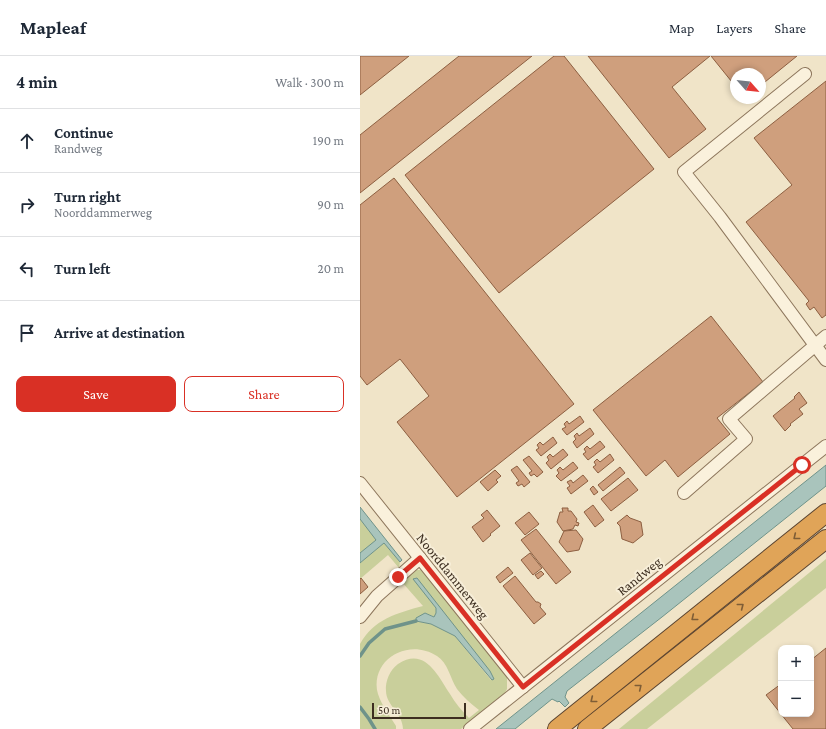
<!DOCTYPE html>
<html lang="en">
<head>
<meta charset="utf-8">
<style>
  body { margin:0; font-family:"Crimson Pro",serif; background:#f2f2f3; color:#1f2937 }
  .controls { position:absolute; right:12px; bottom:12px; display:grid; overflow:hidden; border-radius:8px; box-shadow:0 2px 6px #0003 }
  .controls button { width:36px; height:36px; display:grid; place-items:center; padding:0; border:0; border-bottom:1px solid #e0e1e3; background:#fff; color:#1f2937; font:20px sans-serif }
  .compass { position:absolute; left:370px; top:12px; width:36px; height:36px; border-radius:50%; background:#fff; box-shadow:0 2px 6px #0003; rotate:117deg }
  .scale { position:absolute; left:12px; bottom:10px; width:94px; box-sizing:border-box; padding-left:4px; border:2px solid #3d2e20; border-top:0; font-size:11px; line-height:14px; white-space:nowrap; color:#3d2e20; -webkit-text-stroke:3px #f7eed8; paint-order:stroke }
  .stop { position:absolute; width:12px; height:12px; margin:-9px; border:3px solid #d93025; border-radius:50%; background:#fff }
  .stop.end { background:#d93025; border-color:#fff; box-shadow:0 1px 4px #0008 }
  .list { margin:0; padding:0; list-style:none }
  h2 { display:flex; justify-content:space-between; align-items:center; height:52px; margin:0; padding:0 16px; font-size:17px }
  h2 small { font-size:13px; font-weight:400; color:#747a83 }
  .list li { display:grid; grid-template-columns:26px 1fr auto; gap:12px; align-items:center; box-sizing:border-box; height:64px; padding:0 16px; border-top:1px solid #e0e1e3 }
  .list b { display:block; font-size:15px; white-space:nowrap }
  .list p { margin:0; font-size:13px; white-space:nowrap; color:#747a83 }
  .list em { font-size:13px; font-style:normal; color:#747a83 }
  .actions { display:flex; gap:8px; padding:12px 16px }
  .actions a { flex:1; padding:9px 0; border:1px solid #d93025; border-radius:8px; text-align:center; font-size:14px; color:#d93025 }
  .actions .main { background:#d93025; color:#fff }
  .icon { flex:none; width:22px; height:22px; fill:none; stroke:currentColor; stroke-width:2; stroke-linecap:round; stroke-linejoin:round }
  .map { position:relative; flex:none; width:466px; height:673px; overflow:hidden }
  header { display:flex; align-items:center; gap:24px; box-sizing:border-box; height:56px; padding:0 20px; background:#fff; border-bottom:1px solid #e0e1e3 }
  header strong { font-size:19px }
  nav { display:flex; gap:22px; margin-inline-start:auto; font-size:14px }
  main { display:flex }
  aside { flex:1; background:#fff }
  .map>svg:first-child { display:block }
  .green { fill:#c9cf9b; fill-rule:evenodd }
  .water { fill:#a9c4bc; stroke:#6f938a }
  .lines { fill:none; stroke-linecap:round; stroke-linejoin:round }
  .stream { stroke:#6f938a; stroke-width:3.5 }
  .building { fill:#cf9f7d; stroke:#8d5f41 }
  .minor-casing { stroke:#8d765c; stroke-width:14 }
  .highway-casing { stroke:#5b4430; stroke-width:20 }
  .minor { stroke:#faf1dc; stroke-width:12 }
  .highway { stroke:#e0a458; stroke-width:18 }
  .oneway { stroke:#7e5d36 }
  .route { stroke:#d93025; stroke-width:5 }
  .labels { text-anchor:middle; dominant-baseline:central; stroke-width:4; stroke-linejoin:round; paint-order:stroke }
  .street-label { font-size:14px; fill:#3d2e20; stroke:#f7eed8 }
</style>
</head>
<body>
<header>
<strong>Mapleaf</strong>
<nav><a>Map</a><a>Layers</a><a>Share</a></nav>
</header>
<main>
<aside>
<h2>4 min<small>Walk · 300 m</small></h2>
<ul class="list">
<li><svg class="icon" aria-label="ahead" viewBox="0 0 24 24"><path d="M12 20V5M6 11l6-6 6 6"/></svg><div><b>Continue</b><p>Randweg</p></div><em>190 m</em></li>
<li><svg class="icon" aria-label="right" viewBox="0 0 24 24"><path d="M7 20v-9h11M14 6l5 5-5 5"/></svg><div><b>Turn right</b><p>Noorddammerweg</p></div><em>90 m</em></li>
<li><svg class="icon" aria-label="left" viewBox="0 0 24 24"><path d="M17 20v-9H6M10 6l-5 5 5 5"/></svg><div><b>Turn left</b></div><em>20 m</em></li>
<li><svg class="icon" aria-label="arrive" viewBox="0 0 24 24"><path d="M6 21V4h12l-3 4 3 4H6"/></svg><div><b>Arrive at destination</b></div></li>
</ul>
<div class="actions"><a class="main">Save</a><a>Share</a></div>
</aside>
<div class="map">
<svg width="466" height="673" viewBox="0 0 466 673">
  <rect width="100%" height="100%" fill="#f0e4c8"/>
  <!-- green -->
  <g class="green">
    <path d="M 0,463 L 17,484 L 0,497 Z"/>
    <path d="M 24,487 L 40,506 L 39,512 L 28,499 L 0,523 L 0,507 Z"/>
    <path d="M 466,503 L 466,532 L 287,673 L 259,673 Z"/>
    <path d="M 55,514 L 62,514 L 67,517 L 147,619 L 147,633 L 143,640 L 101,673 L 43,673 C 43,658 26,649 26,635 C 25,625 30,614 38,608 C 65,590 78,620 90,638 C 95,647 102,655 109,662 L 119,654 C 111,648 103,641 97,633 C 90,622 88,607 77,600 C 48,581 9,604 18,638 C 22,650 30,660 36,670 L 36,673 L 0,673 L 0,588 C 14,563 37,557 63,550 L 41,525 ZM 54,523 L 133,623 L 131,624 L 95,580 L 71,568 L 56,565 L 65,557 L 75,561 L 76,557 L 76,552 Z"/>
  </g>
  <!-- water -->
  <g class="water">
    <path d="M 466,409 L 466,430 L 302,561 L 207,635 L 205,641 L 209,647 L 205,651 L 199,645 L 198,646 L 192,643 L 155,673 L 136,673 Z"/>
    <path d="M 0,451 L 42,504 L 40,506 L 24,487 L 0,507 L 0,497 L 16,484 L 0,463 Z"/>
    <path d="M 57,522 L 130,615 L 134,623 L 132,624 L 95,580 L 71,568 L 56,565 L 56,562 L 65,557 L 74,561 L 76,557 L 76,552 L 53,523 Z"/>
  </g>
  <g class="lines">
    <!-- stream -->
    <g class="stream">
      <path d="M 0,600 L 9,587 L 25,573 L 56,565"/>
      <path d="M 0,651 L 9,663 L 15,673"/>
    </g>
  </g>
  <!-- building -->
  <g class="building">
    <path d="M 0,0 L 49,0 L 0,39 Z"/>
    <path d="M 99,0 L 172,0 L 0,137 L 0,79 Z"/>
    <path d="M 194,0 L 204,0 L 294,113 L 139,237 L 45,119 Z"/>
    <path d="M 228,0 L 350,0 L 312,31 L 346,73 L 309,102 Z"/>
    <path d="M 351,0 L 437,0 L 400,30 L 400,18 L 376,18 L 376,31 Z"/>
    <path d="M 466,25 L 466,259 L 462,262 L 454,251 L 450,254 L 446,248 L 449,245 L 386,166 L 432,129 L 394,82 Z"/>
    <path d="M 34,122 L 214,348 L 97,441 L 37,366 L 69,340 L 48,313 L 40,303 L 7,329 L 0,320 L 0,149 Z"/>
    <path d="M 351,260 L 403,326 L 357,362 L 370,378 L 318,421 L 305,404 L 286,420 L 233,354 Z"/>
    <path d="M 439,336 L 447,347 L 439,353 L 443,358 L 430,368 L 431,369 L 425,375 L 413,360 L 435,342 L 434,341 Z"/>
    <path d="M 220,360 L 224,366 L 207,379 L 202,373 L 206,371 L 204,368 L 207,365 L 209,368 Z"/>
    <path d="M 230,372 L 234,378 L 217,392 L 213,386 L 216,383 L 214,380 L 217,377 L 219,380 Z"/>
    <path d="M 193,381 L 197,387 L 181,400 L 176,394 L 179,392 L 177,389 L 180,386 L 183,389 Z"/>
    <path d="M 240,385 L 245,391 L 228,404 L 223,398 L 226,396 L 224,393 L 227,390 L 230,393 Z"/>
    <path d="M 203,393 L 208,399 L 191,413 L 186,407 L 189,404 L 187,401 L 190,398 L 193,401 Z"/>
    <path d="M 250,398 L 254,404 L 238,417 L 233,411 L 236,409 L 234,406 L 237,403 L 240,406 Z"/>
    <path d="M 169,400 L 183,416 L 177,421 L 174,418 L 171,420 L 169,417 L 172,415 L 163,404 Z"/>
    <path d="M 213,406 L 218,412 L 201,425 L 196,420 L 199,417 L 197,414 L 200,411 L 203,414 Z"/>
    <path d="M 157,410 L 170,426 L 164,431 L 162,428 L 158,430 L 156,427 L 159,425 L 151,414 Z"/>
    <path d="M 260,411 L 265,417 L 243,435 L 238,429 Z"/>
    <path d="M 135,414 L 141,420 L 136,424 L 138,426 L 128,435 L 120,426 Z"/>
    <path d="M 223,419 L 228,425 L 211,438 L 207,432 L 210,430 L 207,426 L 211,424 L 213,427 Z"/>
    <path d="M 268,422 L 278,434 L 251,455 L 241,443 Z"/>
    <path d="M 233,430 L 238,436 L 234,439 L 230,433 Z"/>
    <path d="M 233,449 L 244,464 L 235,471 L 224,456 Z"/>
    <path d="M 202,452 L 208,452 L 208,455 L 211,455 L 217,463 L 216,466 L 219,467 L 218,470 L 215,469 L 213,473 L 203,475 L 197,466 L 200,456 L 203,456 Z"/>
    <path d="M 127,454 L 140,470 L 130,478 L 131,479 L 123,486 L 112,471 L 124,462 L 121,459 Z"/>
    <path d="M 169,456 L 179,468 L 165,479 L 155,467 Z"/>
    <path d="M 267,459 L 270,462 L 281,466 L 283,479 L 273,487 L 262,483 L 260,470 L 257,467 Z"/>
    <path d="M 176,473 L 211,516 L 196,528 L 161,484 Z"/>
    <path d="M 216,474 L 223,483 L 219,494 L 207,496 L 199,486 L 204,475 Z"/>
    <path d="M 170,497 L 182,512 L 173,519 L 161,504 Z"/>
    <path d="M 148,511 L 153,517 L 140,527 L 136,521 Z"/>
    <path d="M 181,515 L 184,518 L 178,523 L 175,519 Z"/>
    <path d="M 155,520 L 176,546 L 178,546 L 181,548 L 180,551 L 186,558 L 174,568 L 143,530 Z"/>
    <path d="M 1,522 L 8,531 L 0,538 L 0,523 Z"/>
    <path d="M 466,592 L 466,673 L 433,673 L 421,658 L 451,658 L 451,604 Z"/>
    <path d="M 421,628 L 421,658 L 406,639 Z"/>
  </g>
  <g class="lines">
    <defs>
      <g id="minor">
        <path d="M 445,18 L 324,116 L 360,161 L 466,304"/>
        <path d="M 0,427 L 163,631"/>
        <path d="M 324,437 L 386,383 L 369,363 L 466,280"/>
        <path d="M 0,561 L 17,540 L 60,502"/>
        <path d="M 110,673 L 466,390"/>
      </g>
      <g id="highway">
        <path d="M 197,673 L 466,457"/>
        <path d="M 227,673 L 466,483"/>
      </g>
    </defs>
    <!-- minor casing -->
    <use href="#minor" class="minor-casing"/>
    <!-- highway casing -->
    <use href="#highway" class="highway-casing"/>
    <!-- minor -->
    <use href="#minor" class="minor"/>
    <!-- highway -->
    <use href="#highway" class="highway"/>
  </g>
  <!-- one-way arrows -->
  <defs><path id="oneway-chevron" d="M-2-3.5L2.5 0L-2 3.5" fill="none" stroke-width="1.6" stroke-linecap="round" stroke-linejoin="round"/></defs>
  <g class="oneway">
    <use href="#oneway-chevron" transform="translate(436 481) rotate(141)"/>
    <use href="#oneway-chevron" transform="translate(381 550) rotate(-38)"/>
    <use href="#oneway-chevron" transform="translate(334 562) rotate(141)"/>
    <use href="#oneway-chevron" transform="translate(279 631) rotate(-39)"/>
    <use href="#oneway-chevron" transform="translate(233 644) rotate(141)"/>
  </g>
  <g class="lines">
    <!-- route -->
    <path class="route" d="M 38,521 L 60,502 L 163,631 L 442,409"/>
  </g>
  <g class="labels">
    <!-- street labels -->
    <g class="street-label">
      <text transform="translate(93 520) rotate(51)">Noorddammerweg</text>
      <text transform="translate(279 520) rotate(-39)">Randweg</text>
    </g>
  </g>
</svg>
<div class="controls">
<button>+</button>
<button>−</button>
</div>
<svg class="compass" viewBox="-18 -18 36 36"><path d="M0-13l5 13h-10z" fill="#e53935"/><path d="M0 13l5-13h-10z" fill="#747a83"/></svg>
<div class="scale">50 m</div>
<div class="stop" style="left:442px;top:409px"></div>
<div class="stop end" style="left:38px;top:521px"></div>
</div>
</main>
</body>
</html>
